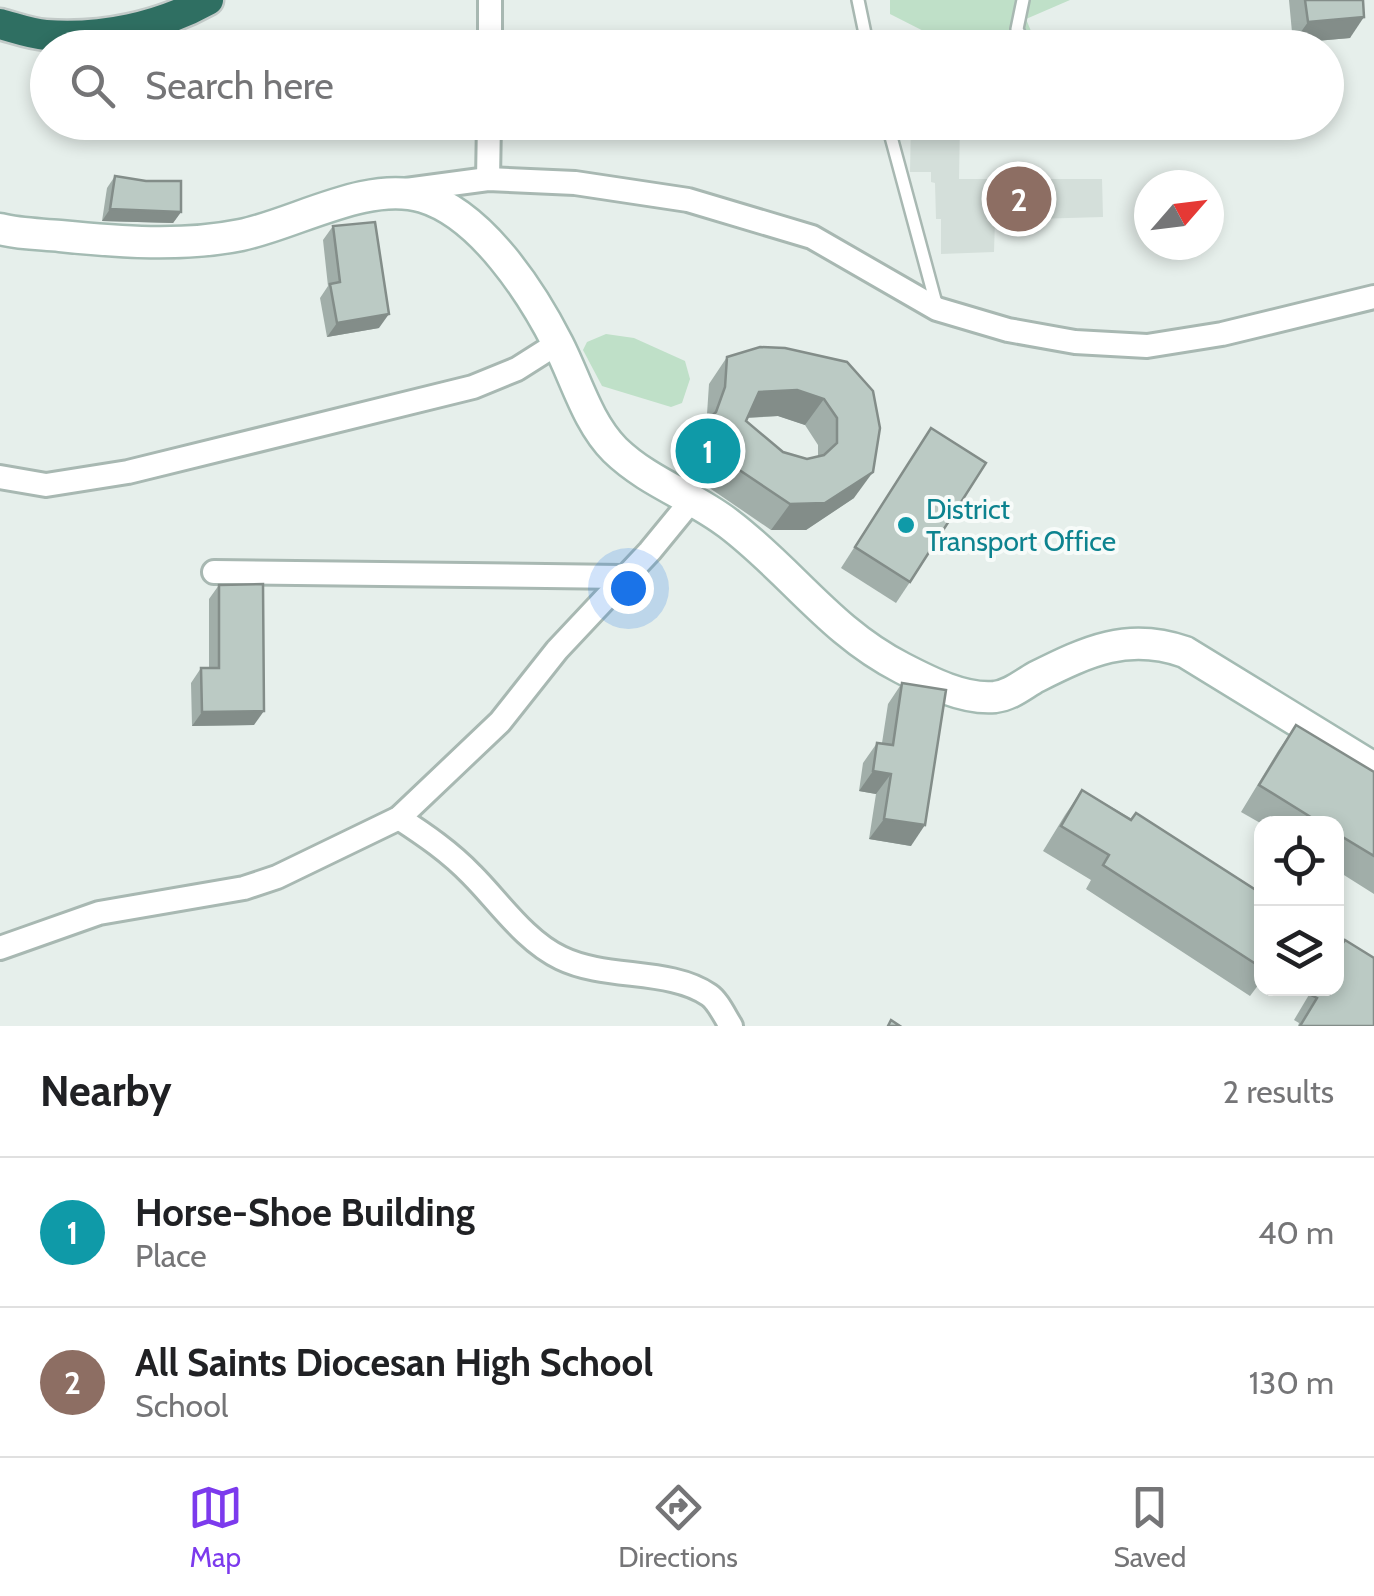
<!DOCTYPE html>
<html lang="en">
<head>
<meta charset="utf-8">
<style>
  body { margin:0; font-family:Cabin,sans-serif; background:#f6f6f6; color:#202124 }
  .controls { position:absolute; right:30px; bottom:30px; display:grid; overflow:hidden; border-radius:20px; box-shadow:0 5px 15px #0003 }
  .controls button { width:90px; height:90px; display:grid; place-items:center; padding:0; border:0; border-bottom:2px solid #e0e0e0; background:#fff; color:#202124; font:50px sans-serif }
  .compass { position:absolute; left:1134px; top:170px; width:90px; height:90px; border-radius:50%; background:#fff; box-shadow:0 5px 15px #0003; rotate:62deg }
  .you { position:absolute; left:628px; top:588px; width:35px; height:35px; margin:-25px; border:8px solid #fff; border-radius:50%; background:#1a73e8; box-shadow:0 0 0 15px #1a73e833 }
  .badge { display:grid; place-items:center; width:65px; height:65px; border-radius:50%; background:#7c3aed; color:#fff; font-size:32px; font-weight:700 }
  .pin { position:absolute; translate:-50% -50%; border:5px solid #fff; box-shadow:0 2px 10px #0006 }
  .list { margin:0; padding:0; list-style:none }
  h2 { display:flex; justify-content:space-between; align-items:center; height:130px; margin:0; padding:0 40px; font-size:42px }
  h2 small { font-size:32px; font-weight:400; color:#757577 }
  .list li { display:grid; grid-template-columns:65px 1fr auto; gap:30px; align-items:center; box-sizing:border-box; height:150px; padding:0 40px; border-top:2px solid #e0e0e0 }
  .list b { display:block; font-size:38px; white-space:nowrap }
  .list p { margin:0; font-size:32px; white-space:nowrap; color:#757577 }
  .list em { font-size:32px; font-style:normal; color:#757577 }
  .icon { flex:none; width:55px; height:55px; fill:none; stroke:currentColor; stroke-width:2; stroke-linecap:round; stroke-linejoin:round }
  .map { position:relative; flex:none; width:1374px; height:1026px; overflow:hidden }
  .search { position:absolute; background:#fff; box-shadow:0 5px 15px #0003; left:30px; right:30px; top:30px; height:110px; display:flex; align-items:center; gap:25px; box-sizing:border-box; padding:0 35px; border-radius:55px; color:#757577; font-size:38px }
  .sheet { height:430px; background:#fff }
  nav { display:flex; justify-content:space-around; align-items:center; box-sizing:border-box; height:140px; border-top:2px solid #e0e0e0; background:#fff; font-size:28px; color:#757577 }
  nav a { display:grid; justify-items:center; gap:5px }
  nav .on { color:#7c3aed }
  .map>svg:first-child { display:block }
  .built { fill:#d4dfda }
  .green { fill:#bfe0c8 }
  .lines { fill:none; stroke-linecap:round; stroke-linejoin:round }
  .lane-casing { stroke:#a8b8b2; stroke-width:16 }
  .street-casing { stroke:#a8b8b2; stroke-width:28 }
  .secondary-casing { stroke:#a4bbb3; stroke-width:35 }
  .highway-casing { stroke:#c2cac8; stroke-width:35 }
  .lane { stroke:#fff; stroke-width:11 }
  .street { stroke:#fff; stroke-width:22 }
  .secondary { stroke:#fff; stroke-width:30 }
  .highway { stroke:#2f6f62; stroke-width:30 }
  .wall { fill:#a1aea9; fill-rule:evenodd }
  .shaded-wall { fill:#838d89 }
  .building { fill:#bbcac4; stroke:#838d89; stroke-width:2.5; fill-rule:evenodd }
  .culture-dot { fill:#0f9aa8; stroke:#f7fbf9; stroke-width:4 }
  .labels { text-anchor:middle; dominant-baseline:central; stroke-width:8; stroke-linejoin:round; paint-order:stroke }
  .culture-label { font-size:28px; fill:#0d838f; stroke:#f7fbf9; text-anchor:start }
</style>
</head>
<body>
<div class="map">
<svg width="1374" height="1026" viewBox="0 0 1374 1026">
  <rect width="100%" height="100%" fill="#e6efeb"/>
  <!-- built -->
  <path class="built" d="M 911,123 L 960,123 L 959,179 L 1102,179 L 1103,217 L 995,220 L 994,252 L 941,254 L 941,219 L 936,219 L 935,183 L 931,182 L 931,172 L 910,172 Z"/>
  <!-- green -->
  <g class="green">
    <path d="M 890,0 L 1070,0 L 1026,19 L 1038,48 L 955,47 L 890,14 Z"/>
    <path d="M 606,334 L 634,338 L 685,361 L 690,379 L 682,403 L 671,407 L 602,386 L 583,350 L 587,342 Z"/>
  </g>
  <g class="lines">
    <defs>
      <g id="lane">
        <path d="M 858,0 L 868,48"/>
        <path d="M 1023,0 L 1017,29 L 1026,48"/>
        <path d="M 887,122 L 937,307"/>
      </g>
      <g id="street">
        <path d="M 490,48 L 490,0"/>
        <path d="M 488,179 L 489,122"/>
        <path d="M 406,190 L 488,179 L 575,183 L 688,200 L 812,237 L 937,309 L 1008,330 L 1075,342 L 1147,346 L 1222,334 L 1374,297"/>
        <path d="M 0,477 L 46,485 L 128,472 L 473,387 L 517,369 L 558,343"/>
        <path d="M 214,572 L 623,577"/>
        <path d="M 399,818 C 425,835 450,852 472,875 C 499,902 525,941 561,958 C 606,980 670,968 709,995 C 718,1001 725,1017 731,1026"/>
        <path d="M 0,948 L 99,913 L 244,888 L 277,877 L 399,818 L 500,722 L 557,650 L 650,551 L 691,501"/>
      </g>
      <path id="secondary" d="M 0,229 C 19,234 40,234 60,236 C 119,242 182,247 241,235 C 295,224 368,180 423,197 C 482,215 532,293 558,344 C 576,379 587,422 615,450 C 649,483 693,496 729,524 C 791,571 831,632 902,668 C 929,682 964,700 995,697 C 1011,695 1022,685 1036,677 C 1088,651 1128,632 1185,652 L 1374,768"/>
      <path id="highway" d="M 0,24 C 15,28 31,34 46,35 C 101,39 160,27 208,0"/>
    </defs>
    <!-- lane casing -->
    <use href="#lane" class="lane-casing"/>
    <!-- street casing -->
    <use href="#street" class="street-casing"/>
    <!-- secondary casing -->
    <use href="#secondary" class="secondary-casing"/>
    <!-- highway casing -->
    <use href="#highway" class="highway-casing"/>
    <!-- lane -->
    <use href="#lane" class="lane"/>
    <!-- street -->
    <use href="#street" class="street"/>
    <!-- secondary -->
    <use href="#secondary" class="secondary"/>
    <!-- highway -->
    <use href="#highway" class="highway"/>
  </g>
  <!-- wall -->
  <g class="wall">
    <path d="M 1289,0 L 1363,0 L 1350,38 L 1293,43 Z"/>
    <path d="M 115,176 L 181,212 L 173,223 L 102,221 L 107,188 Z"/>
    <path d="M 333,226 L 379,328 L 327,337 L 320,298 L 328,286 L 323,240 Z"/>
    <path d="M 727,357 L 847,362 L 854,498 L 806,530 L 771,530 L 711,489 L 682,454 L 702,426 L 707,414 L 709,384 ZM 778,416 L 805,425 L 818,445 L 818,457 L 807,459 L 783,452 L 746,421 L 747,418 Z"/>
    <path d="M 931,428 L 910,582 L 896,603 L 841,568 Z"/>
    <path d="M 219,585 L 254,725 L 192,726 L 191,683 L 201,668 L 209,668 L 209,599 Z"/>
    <path d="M 902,683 L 911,846 L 869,839 L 876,794 L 859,791 L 863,763 L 877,743 L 882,743 L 888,704 Z"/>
    <path d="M 1296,725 L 1374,772 L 1374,894 L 1336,870 L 1336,824 L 1262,824 L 1241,812 L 1278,751 Z"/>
    <path d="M 1082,790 L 1262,894 L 1262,980 L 1250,996 L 1086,889 L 1091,880 L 1043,851 L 1065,815 Z"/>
    <path d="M 1345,940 L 1374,1026 L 1298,1026 L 1299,1023 L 1294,1020 L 1313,988 L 1336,988 L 1336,952 Z"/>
  </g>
  <!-- shaded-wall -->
  <g class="shaded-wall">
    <path d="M 1364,17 L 1350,38 L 1293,43 L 1308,22 Z"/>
    <path d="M 234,122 L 251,122 L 230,128 Z"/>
    <path d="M 110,209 L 181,212 L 173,223 L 102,221 Z"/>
    <path d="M 389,314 L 379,328 L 327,337 L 337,323 Z"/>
    <path d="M 797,390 L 824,399 L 805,425 L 778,416 L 740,418 L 759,392 Z"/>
    <path d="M 873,472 L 854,498 L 806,530 L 771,530 L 790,504 Z"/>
    <path d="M 264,711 L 254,725 L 192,726 L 202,712 Z"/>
    <path d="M 873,771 L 891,774 L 876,794 L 859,791 Z"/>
    <path d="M 884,819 L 925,825 L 911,846 L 869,839 Z"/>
  </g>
  <!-- building -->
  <g class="building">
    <path d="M 1305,0 L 1363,0 L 1364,17 L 1308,22 Z"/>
    <path d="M 366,38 L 369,48 L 331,48 Z"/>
    <path d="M 115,176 L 146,181 L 181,181 L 181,212 L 110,209 Z"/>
    <path d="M 375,222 L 389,314 L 337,323 L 330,284 L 340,282 L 333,226 Z"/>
    <path d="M 760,347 L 785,348 L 847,362 L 873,391 L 880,428 L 873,472 L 825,503 L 790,504 L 729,463 L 700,428 L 716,412 L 725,387 L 727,357 ZM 797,390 L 824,399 L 837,418 L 837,443 L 824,455 L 807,459 L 783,452 L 746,421 L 759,392 Z"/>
    <path d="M 931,428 L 986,463 L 910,582 L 855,547 Z"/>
    <path d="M 263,584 L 264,711 L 202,712 L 201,668 L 219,668 L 219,585 Z"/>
    <path d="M 902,683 L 946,690 L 925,825 L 884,819 L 891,774 L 873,771 L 877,743 L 893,745 Z"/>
    <path d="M 1296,725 L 1374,772 L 1374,856 L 1336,833 L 1336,824 L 1322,824 L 1259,785 Z"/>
    <path d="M 1082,790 L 1131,820 L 1136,813 L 1262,894 L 1262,968 L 1103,865 L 1109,855 L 1061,826 Z"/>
    <path d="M 1345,940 L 1374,958 L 1374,1026 L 1300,1026 L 1317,998 L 1311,995 L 1315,988 L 1336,988 L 1336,953 Z"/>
    <path d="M 891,1020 L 900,1026 L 888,1026 Z"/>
  </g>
  <!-- markers -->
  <circle class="culture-dot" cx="906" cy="525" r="10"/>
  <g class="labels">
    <!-- culture labels -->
    <g class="culture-label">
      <text x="926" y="509">District<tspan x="926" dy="32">Transport Office</tspan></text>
    </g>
  </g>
</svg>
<div class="controls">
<button><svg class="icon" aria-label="locate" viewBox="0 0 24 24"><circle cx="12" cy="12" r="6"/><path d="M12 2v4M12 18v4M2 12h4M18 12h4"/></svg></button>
<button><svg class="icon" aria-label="layers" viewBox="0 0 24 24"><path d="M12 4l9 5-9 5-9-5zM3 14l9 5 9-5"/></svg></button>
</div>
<svg class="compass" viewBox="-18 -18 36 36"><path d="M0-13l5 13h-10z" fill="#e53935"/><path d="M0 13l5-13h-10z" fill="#757577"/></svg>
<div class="you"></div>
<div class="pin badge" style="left:708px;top:451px;background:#0f9aa8">1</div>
<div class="pin badge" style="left:1019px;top:199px;background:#8d6e63">2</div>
<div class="search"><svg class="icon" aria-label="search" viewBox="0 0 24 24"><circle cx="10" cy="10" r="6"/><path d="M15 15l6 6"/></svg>Search here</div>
</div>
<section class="sheet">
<h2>Nearby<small>2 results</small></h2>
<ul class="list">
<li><span class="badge" style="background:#0f9aa8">1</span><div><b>Horse-Shoe Building</b><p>Place</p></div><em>40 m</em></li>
<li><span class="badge" style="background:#8d6e63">2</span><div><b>All Saints Diocesan High School</b><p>School</p></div><em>130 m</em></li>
</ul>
</section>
<nav>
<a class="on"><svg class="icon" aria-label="map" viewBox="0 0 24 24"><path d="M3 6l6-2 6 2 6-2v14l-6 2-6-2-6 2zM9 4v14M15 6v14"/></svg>Map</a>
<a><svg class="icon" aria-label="directions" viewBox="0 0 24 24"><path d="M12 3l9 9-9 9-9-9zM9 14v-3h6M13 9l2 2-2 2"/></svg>Directions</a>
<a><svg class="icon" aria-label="saved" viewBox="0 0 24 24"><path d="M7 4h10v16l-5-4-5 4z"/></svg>Saved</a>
</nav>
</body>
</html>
